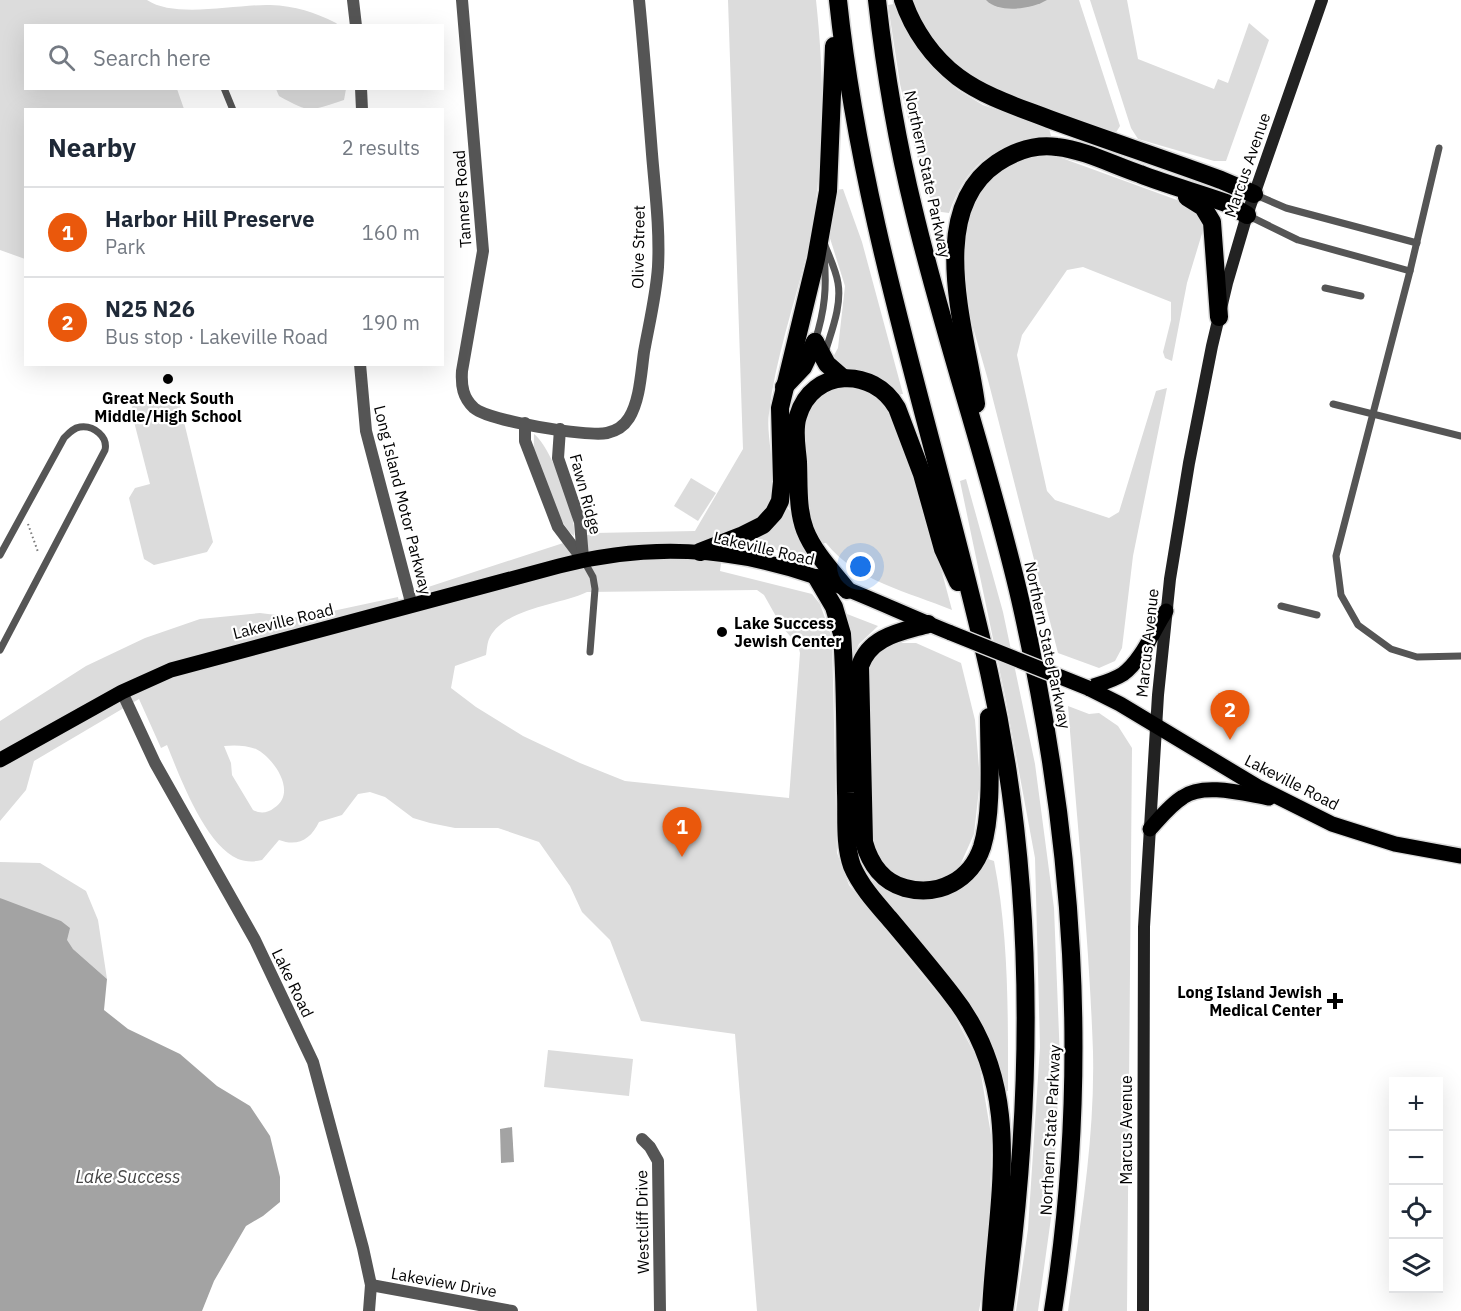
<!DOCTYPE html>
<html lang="en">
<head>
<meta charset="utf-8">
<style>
  body { margin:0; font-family:"IBM Plex Sans",sans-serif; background:#f2f2f3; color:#1f2937 }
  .controls { position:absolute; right:18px; bottom:18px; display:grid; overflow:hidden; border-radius:0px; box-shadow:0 6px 24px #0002 }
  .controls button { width:54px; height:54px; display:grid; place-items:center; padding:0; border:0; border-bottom:2px solid #e0e1e3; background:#fff; color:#1f2937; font:30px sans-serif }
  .you { position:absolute; left:861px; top:567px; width:21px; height:21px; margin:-15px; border:4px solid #fff; border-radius:50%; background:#1a73e8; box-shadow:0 0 0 9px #1a73e833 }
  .badge { display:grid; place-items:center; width:39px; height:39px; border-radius:50%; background:#ea580c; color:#fff; font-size:20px; font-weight:700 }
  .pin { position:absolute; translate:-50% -50px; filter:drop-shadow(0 2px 3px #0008) }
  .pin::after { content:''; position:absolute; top:32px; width:21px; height:18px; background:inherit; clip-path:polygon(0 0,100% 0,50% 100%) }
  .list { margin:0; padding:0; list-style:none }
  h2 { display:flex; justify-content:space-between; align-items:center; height:78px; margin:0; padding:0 24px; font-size:26px }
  h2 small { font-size:20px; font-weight:400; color:#747a83 }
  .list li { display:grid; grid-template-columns:39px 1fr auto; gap:18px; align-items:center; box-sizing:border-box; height:90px; padding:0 24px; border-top:2px solid #e0e1e3 }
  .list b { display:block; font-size:22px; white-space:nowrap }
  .list p { margin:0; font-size:20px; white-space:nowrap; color:#747a83 }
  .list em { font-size:20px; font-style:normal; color:#747a83 }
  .icon { flex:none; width:33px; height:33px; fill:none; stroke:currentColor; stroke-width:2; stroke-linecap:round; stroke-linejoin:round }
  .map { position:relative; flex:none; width:1461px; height:1311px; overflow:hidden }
  .search { position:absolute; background:#fff; box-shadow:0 6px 24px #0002; left:24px; top:24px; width:420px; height:66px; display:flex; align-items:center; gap:15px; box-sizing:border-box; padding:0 21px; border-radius:0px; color:#747a83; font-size:22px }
  .panel { position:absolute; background:#fff; box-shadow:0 6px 24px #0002; left:24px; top:108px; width:420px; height:258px; border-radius:0px }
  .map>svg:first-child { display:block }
  .green { fill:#dcdcdc; fill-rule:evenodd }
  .water { fill:#a3a3a3 }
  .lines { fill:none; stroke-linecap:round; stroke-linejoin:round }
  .primary-casing { stroke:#dbdbdb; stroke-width:18 }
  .motorway-casing { stroke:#dbdbdb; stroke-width:21 }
  .path { stroke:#777; stroke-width:2; stroke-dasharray:1.5 3; stroke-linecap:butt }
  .service { stroke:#555; stroke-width:7 }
  .minor { stroke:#555; stroke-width:12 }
  .secondary { stroke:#222; stroke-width:12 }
  .primary { stroke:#000; stroke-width:15 }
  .motorway { stroke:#000; stroke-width:18 }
  .primary-bridge-casing { stroke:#dbdbdb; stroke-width:18; stroke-linecap:butt }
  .primary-bridge { stroke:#000; stroke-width:15 }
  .poi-dot { fill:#000; stroke:#fff; stroke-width:2 }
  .labels { text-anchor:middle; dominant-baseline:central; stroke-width:4.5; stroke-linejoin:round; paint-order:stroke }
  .street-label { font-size:16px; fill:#000; stroke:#fff }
  .poi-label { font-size:16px; font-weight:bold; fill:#000; stroke:#fff }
  .water-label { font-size:18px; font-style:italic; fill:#444; stroke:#fff }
</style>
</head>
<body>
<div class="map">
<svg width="1461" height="1311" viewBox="0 0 1461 1311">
  <rect width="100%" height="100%" fill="#fff"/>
  <!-- green -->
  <g class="green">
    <path d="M 0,0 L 147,0 C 175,19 237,4 270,5 C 296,6 314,12 336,23 L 338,25 L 26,26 L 26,88 L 177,89 L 184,109 L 26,110 L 25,259 L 0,250 Z"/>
    <path d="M 728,0 L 816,0 C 823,66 825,125 817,191 C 815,206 814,221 811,236 C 798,295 776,353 769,413 C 765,437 780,482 768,503 C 758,520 744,530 725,533 L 720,571 L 812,594 L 820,604 L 832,638 L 837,853 L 849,885 L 952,1011 L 979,1062 L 992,1141 L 988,1259 L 979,1311 L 757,1311 L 735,1034 L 641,1021 L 610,940 L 582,912 L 570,886 L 539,842 L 498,828 L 455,828 L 430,823 L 413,818 L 385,797 L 370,792 L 358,794 L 342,815 L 319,822 C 311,839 298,847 279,840 L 262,860 C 255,862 245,862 238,859 C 205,845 180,777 167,745 L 161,748 L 139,699 L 34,761 L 26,790 L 0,821 L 0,721 L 86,666 L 145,638 L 200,619 L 260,613 L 300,618 L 398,597 L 400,607 L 422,602 L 419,590 L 594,533 L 695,531 L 743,449 ZM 757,590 L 764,595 L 782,627 L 798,645 L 800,653 L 789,798 L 625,781 L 580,763 L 523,736 L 476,707 L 451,688 L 455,666 L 486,655 C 487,650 487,642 490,637 C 505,608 560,605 587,592 ZM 224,746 C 233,745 246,745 256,749 C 274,758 298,793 274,808 C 268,813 260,814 253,810 L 232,775 L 231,763 Z"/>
    <path d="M 910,0 L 1079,0 L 1120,126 L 1115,134 L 996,92 L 950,62 L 919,24 Z"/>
    <path d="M 1090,0 L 1127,0 L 1138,59 L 1214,89 L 1218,79 L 1228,83 L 1249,23 L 1269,40 L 1226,161 L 1214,161 L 1138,139 L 1131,128 Z"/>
    <path d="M 894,4 L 910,37 L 933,67 L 958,90 L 983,105 L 1049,128 L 1051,136 C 996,146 969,158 949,213 L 934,211 L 916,152 L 900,84 L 888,5 Z"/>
    <path d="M 276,89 L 276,88 L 346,89 L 344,100 C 309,111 311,114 279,96 Z"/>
    <path d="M 1025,156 L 1059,157 L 1188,204 L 1202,215 L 1204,227 L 1187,283 L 1172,361 L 1165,358 L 1163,352 L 1171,320 L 1171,302 L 1083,267 L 1067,270 L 1022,335 L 1017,355 L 1047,491 L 1055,500 L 1109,518 L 1119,512 L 1156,391 L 1167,388 L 1133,556 L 1122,648 L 1115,661 L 1099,668 L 1058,653 L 988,380 L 966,303 L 965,239 L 969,206 L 992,174 Z"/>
    <path d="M 843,189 L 862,242 L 903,394 L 895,395 C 872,375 869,370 838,370 L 833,357 L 838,348 L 845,286 L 829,235 L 836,190 Z"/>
    <path d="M 852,387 L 871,391 L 888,408 L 919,486 L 952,610 C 909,592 856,581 826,543 L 818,544 L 807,513 L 802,426 L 815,397 L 832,389 Z"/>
    <path d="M 173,394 L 178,397 L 213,542 L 207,552 L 154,565 L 144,559 L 129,498 L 135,488 L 150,484 L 131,410 L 133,404 Z"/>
    <path d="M 534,434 C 551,447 577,515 574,536 C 559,525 541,476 535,457 C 533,449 534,441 534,434 Z"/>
    <path d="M 691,478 L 716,493 L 698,521 L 674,506 Z"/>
    <path d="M 966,479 L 1003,612 L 1035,764 L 1054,908 L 1060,1060 L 1052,1211 L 1038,1311 L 1016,1311 L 1028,1229 L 1040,1047 L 1035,858 L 1005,696 L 960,481 Z"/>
    <path d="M 784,504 L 791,512 L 794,528 L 807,554 L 802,556 L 747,543 Z"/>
    <path d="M 847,614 L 878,626 L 859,644 L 852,659 L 848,660 Z"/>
    <path d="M 900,639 L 902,643 L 916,643 L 961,663 L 975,720 L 980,780 L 974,834 L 957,872 L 935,883 L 910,883 L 888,869 L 871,841 L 868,657 Z"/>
    <path d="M 1068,706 L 1089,714 L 1099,713 L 1118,726 L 1132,748 L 1127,1311 L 1068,1311 C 1080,1225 1095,1139 1093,1052 C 1089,937 1077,821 1068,706 Z"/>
    <path d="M 985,858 L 994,861 C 1009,937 1008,1014 1008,1091 L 1004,1091 L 995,1054 L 974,1013 L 868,885 L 873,880 C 898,897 928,910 956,890 C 967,883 976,868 985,858 Z"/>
    <path d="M 0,862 L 40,863 L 86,891 L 98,920 L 107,979 L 73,949 L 66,940 L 0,898 Z"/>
    <path d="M 548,1050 L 633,1059 L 629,1096 L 544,1087 Z"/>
  </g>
  <!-- water -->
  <g class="water">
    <path d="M 986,0 L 1047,0 C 1032,9 999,14 986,0 Z"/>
    <path d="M 0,898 L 61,921 L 70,928 L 67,940 L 73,949 L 107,979 L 104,1010 L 128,1029 L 180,1054 L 217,1086 L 250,1106 L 270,1136 L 280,1177 L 280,1202 L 263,1216 L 246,1226 L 214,1281 L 202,1311 L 0,1311 Z"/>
    <path d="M 512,1127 L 514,1162 L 501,1163 L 500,1129 Z"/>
  </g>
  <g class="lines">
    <defs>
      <g id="primary">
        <path d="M 1088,688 L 1120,704 L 1258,787 L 1332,824 L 1395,844 L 1461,856"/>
        <path d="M 1088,688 C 1099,684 1112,681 1123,674 C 1142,660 1153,631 1166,611"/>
        <path d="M 0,760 L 122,692 L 171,670 L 559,566 C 647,543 730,547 816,577 C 862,594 906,615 951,633"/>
        <path d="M 1150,829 C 1160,818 1170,805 1183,797 C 1204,782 1245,794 1269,798"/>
      </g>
      <g id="motorway">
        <path d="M 838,0 C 862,229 939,448 989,672 C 1036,881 1034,1100 1004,1311"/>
        <path d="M 877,0 C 885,71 897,142 914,211 C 945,341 990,469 1020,599 C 1074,836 1091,1070 1053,1311"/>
        <path d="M 903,0 C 913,30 933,58 958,77 C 985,97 1018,107 1049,119 C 1106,140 1164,159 1221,180 L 1254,194"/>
        <path d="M 1187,197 L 1203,207 L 1212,222 L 1219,317"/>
        <path d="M 815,342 L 827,364 L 843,378"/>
        <path d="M 784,387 L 803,367 L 815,342"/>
        <path d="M 976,404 C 967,333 924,212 997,163 C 1015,151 1036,144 1057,147 C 1085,150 1113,165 1140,174 C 1168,185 1198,193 1226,203 L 1247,215"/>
        <path d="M 700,552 L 741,536 L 763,525 L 774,513 L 780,501 L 782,482 L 780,408 L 816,259 L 828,191 L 834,46"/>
        <path d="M 817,578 L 834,607 L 842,634 C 846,687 845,740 846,793 C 847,817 844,843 852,866 C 860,885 875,902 889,918 C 910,943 932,969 952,995 C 1028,1091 996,1200 991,1311"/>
        <path d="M 847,590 C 833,572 814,553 805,530 C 797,509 799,484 798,462 C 797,448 793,430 798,416 C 812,368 873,366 897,408 L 922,474 L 943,549 L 958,582"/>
        <path d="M 928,624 C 901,632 870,636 860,666 L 864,842 C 870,864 883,882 905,888 C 939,897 971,880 982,847 C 993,811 989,756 989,717"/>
      </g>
    </defs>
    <!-- primary casing -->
    <use href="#primary" class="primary-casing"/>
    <!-- motorway casing -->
    <use href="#motorway" class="motorway-casing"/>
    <!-- path -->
    <path class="path" d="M 28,524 L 38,552"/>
    <!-- service -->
    <g class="service">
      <path d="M 224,88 L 233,110"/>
      <path d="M 1439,148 L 1410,271 L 1336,556 L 1341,595 L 1358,625 L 1391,649 L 1417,657 L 1461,656"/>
      <path d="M 1256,195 L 1286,208 L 1417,243"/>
      <path d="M 1247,215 L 1298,240 L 1410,271"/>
      <path d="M 824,243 C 829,256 836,270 838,283 C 842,306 831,332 825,353"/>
      <path d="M 1325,288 L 1361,296"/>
      <path d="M 815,341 C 825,310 827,287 824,255"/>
      <path d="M 1333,404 L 1461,436"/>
      <path d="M 0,555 L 64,438 C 69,433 73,428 80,427 C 94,425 108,437 105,450 L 0,650"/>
      <path d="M 584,561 L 593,577 L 595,589 L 590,652"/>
      <path d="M 1281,606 L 1317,615"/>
    </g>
    <!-- minor -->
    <g class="minor">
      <path d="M 353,0 L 356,26"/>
      <path d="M 462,0 L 483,251 L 462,371 C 461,386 463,398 474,408 C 489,421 587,437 607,433 C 616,431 624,426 629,418 C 640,400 641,373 644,352 C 649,324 656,296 658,267 C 660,229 655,191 652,154 C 648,103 644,51 639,0"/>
      <path d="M 361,88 L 362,110"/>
      <path d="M 360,364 L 366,431 L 412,606"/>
      <path d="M 525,423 L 525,441 L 558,527 L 583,560"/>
      <path d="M 560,429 L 558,458 L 580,522 L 583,558"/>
      <path d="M 122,692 L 155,763 L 255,940 L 313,1062 L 363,1248 L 371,1285 L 369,1311"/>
      <path d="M 642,1139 L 650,1147 L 658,1161 L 660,1311"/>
      <path d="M 371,1285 L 512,1311"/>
    </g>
    <!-- secondary -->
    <path class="secondary" d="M 1143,1311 L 1144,927 L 1158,695 L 1170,579 L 1189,463 L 1212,346 L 1227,283 L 1247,215 L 1322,0"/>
    <!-- primary -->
    <use href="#primary" class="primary"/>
    <!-- motorway -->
    <use href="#motorway" class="motorway"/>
    <defs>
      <path id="primary-bridge" d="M 951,633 L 1088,688"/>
    </defs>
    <!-- primary-bridge casing -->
    <use href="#primary-bridge" class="primary-bridge-casing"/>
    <!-- primary-bridge -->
    <use href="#primary-bridge" class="primary-bridge"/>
  </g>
  <!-- markers -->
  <g class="poi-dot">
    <circle cx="168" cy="379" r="6"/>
    <circle cx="722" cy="632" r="6"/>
    <path d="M1332 992h6v6h6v6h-6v6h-6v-6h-6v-6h6z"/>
  </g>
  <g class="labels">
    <!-- street labels -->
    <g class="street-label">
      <text transform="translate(1247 165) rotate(-71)">Marcus Avenue</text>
      <text transform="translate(928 174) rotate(78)">Northern State Parkway</text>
      <text transform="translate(462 199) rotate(-94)">Tanners Road</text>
      <text transform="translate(638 247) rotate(-89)">Olive Street</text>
      <text transform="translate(586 494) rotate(75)">Fawn Ridge</text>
      <text transform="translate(403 500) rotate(76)">Long Island Motor Parkway</text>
      <text transform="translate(764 548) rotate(13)">Lakeville Road</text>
      <text transform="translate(283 621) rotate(-14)">Lakeville Road</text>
      <text transform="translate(1147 643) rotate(-84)">Marcus Avenue</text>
      <text transform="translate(1048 645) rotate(78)">Northern State Parkway</text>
      <text transform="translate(1292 782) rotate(27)">Lakeville Road</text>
      <text transform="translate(293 983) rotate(64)">Lake Road</text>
      <text transform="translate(1050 1130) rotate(-87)">Northern State Parkway</text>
      <text transform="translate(1126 1130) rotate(-90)">Marcus Avenue</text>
      <text transform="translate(642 1222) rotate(-91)">Westcliff Drive</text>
      <text transform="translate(444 1282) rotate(10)">Lakeview Drive</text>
    </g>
    <!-- poi labels -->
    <g class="poi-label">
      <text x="168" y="398">Great Neck South<tspan x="168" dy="18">Middle/High School</tspan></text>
      <text x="734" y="623" text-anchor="start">Lake Success<tspan x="734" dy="18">Jewish Center</tspan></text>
      <text x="1322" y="992" text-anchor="end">Long Island Jewish<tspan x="1322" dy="18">Medical Center</tspan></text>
    </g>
    <!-- water labels -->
    <g class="water-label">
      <text x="128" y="1176">Lake Success</text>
    </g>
  </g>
</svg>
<div class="controls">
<button>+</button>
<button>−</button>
<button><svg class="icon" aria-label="locate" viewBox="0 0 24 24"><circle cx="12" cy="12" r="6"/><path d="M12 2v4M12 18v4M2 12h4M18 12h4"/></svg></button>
<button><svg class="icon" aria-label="layers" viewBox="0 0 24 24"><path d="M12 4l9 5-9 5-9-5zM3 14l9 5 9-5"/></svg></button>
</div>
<div class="you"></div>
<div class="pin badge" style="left:682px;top:857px">1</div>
<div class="pin badge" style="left:1230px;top:740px">2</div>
<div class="search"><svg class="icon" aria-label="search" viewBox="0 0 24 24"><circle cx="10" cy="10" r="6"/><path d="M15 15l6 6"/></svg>Search here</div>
<section class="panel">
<h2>Nearby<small>2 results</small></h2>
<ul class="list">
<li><span class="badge">1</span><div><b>Harbor Hill Preserve</b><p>Park</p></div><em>160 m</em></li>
<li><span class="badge">2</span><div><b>N25 N26</b><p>Bus stop · Lakeville Road</p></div><em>190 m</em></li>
</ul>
</section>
</div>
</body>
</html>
